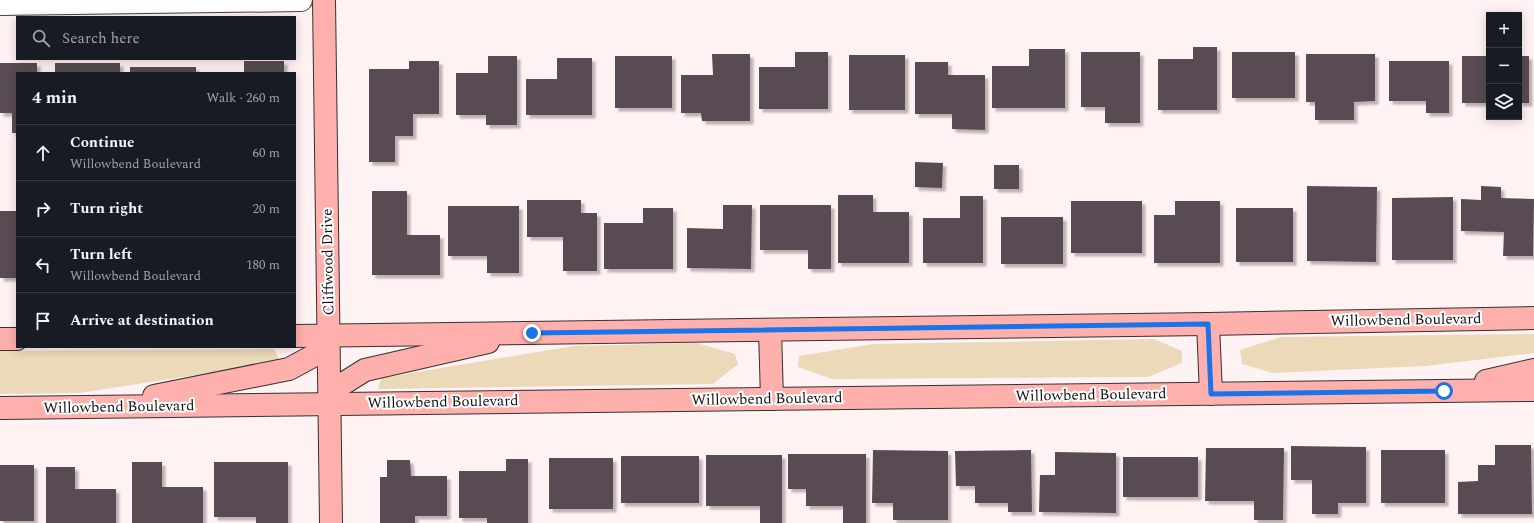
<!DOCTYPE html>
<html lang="en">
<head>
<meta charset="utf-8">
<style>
  body { margin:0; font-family:Spectral,serif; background:#242831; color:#f1f3f6 }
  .controls { position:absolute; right:12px; top:12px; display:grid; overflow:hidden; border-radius:0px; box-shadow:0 2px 10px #0003 }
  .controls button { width:36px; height:36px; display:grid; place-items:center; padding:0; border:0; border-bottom:1px solid #363941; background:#171b24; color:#f1f3f6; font:20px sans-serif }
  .stop { position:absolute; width:12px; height:12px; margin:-9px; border:3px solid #1a73e8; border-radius:50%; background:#fff }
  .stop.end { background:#1a73e8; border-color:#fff; box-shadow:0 1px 4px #0008 }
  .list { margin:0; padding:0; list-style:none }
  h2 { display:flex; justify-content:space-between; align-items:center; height:52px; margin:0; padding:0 16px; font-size:17px }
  h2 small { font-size:13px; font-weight:400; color:#9ea1a6 }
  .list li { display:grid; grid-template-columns:26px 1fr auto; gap:12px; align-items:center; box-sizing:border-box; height:56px; padding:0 16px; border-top:1px solid #363941 }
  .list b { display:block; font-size:15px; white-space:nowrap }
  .list p { margin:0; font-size:13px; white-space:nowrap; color:#9ea1a6 }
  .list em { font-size:13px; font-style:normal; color:#9ea1a6 }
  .icon { flex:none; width:22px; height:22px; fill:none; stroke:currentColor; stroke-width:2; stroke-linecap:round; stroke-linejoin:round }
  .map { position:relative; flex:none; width:1534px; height:523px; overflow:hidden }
  .search { position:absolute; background:#171b24; box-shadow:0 2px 10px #0003; left:16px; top:16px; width:280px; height:44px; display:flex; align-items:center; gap:10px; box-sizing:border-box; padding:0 14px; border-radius:0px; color:#9ea1a6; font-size:15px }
  .panel { position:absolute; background:#171b24; box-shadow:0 2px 10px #0003; left:16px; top:72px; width:280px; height:276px; border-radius:0px }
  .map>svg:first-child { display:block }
  .green { fill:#ebd9ba }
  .building { fill:#594c52; filter:url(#shadow) }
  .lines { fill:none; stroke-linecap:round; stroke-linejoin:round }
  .street-casing { stroke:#434343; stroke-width:24 }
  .secondary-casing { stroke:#323232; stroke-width:24 }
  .street { stroke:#fff; stroke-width:22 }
  .secondary { stroke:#ffb0ad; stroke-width:22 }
  .route { stroke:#1a73e8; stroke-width:5 }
  .labels { text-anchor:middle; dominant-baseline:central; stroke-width:4; stroke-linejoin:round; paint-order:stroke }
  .street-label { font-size:15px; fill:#101010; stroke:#fff }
</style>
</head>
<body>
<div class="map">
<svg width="1534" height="523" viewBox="0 0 1534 523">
  <defs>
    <filter id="shadow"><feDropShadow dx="3.5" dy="3.5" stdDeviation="1" flood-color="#0004"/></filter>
  </defs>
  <rect width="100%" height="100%" fill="#fff2f3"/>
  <!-- green -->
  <g class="green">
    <path d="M 1534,334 L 1534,353 L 1425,366 L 1273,373 L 1242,364 L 1240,350 L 1281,337 Z"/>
    <path d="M 1154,339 L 1182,351 L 1182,363 L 1148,377 L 832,379 L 798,367 L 799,356 L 874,344 Z"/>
    <path d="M 697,343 L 735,354 L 738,364 L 713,384 L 378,389 L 381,378 L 574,346 Z"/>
    <path d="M 274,349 L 280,362 L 79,393 L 0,394 L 0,351 Z"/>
  </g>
  <!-- building -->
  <g class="building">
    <path d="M 1193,47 L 1217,47 L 1217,110 L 1158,110 L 1158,59 L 1193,59 Z"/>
    <path d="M 1029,49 L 1065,49 L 1065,108 L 992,108 L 992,66 L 1029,66 Z"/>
    <path d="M 795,52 L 828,52 L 828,109 L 759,109 L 759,67 L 795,67 Z"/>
    <path d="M 1081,52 L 1140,52 L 1140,123 L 1105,123 L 1105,107 L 1081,107 Z"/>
    <rect x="1232" y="52" width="63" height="46"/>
    <path d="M 712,54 L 750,54 L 750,121 L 702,121 L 701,113 L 681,113 L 681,75 L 713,75 Z"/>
    <path d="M 1306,54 L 1375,54 L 1375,101 L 1354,102 L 1354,120 L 1315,120 L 1315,102 L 1306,102 Z"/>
    <rect x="849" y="55" width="56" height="55"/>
    <path d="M 488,56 L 517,56 L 517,125 L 486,125 L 486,115 L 456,115 L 456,73 L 488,73 Z"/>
    <rect x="615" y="56" width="57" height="52"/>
    <rect x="1462" y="56" width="27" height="47"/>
    <rect x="1519" y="56" width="10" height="47"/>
    <path d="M 557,58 L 592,58 L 592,115 L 526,115 L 526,79 L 557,79 Z"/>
    <rect x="244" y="61" width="40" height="12"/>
    <path d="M 409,61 L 439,61 L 439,114 L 413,114 L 413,136 L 395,136 L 395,162 L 369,162 L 369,69 L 409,69 Z"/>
    <path d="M 1389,61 L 1449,61 L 1449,113 L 1426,113 L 1426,101 L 1389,101 Z"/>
    <path d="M 915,62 L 948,62 L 948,75 L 985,75 L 985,130 L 952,129 L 952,114 L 915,114 Z"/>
    <path d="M 0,63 L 37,63 L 37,73 L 17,73 L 17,133 L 12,133 L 12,113 L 0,113 Z"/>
    <rect x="55" y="63" width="65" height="10"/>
    <rect x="130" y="67" width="66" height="6"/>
    <path d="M 915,162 L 943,163 L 942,188 L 915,187 Z"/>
    <rect x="994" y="165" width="25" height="24"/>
    <path d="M 1307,186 L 1377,187 L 1376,262 L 1307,261 Z"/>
    <path d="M 1481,186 L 1501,187 L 1501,198 L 1534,199 L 1533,256 L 1503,256 L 1504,232 L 1461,231 L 1461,199 L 1481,200 Z"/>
    <path d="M 372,191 L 407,191 L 407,235 L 440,235 L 440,275 L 372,275 Z"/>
    <path d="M 838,195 L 873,195 L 873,212 L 909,212 L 909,263 L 838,263 Z"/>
    <path d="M 960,196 L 983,196 L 983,263 L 923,263 L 923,218 L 960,218 Z"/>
    <path d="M 1453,197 L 1453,260 L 1392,260 L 1392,198 Z"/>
    <path d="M 527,200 L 581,200 L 581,213 L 597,213 L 597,271 L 563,271 L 563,237 L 527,237 Z"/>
    <rect x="1071" y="201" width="71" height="52"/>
    <path d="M 1175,201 L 1220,201 L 1220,263 L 1154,263 L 1154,215 L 1175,215 Z"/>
    <path d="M 723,205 L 752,205 L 751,269 L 687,268 L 687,228 L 723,229 Z"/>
    <path d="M 760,205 L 831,205 L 831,269 L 808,269 L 808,250 L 760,250 Z"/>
    <path d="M 448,206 L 519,206 L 519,273 L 487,273 L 487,256 L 448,256 Z"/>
    <path d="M 643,208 L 673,208 L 673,269 L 604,269 L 604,223 L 643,223 Z"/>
    <rect x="1236" y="208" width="57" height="54"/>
    <rect x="0" y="211" width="17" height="67"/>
    <rect x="1001" y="217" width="62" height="47"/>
    <path d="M 1495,445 L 1531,445 L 1532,514 L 1458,514 L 1458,482 L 1478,481 L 1478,465 L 1495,465 Z"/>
    <path d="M 1291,446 L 1366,447 L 1366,503 L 1338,503 L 1338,514 L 1312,514 L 1312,480 L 1291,480 Z"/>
    <path d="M 1206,448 L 1284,448 L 1283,520 L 1254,520 L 1254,501 L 1205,501 Z"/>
    <path d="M 873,450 L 948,451 L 948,520 L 893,520 L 893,503 L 872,503 Z"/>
    <path d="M 1031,450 L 1032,512 L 1008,512 L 1008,503 L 975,503 L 975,486 L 956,486 L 955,451 Z"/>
    <rect x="1381" y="450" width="64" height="53"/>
    <path d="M 1055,452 L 1116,453 L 1116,513 L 1039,512 L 1040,475 L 1055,475 Z"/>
    <path d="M 788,454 L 866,454 L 866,523 L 843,523 L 843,506 L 806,506 L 806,489 L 788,489 Z"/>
    <path d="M 706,455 L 782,455 L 782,523 L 760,523 L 760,506 L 706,506 Z"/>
    <rect x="621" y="456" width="78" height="47"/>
    <rect x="1123" y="457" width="75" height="40"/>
    <rect x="549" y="458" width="64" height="51"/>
    <path d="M 506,459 L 528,459 L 528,523 L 487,523 L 487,518 L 459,518 L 459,471 L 506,471 Z"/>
    <path d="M 387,460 L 410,460 L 411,476 L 447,476 L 447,516 L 415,516 L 415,523 L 380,523 L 380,477 L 387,477 Z"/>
    <path d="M 132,462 L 162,462 L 162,487 L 203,487 L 203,523 L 132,523 Z"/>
    <path d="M 214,462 L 288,462 L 288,523 L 256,523 L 256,517 L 214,517 Z"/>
    <rect x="0" y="465" width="34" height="56"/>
    <path d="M 46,467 L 75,467 L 75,489 L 116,489 L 116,523 L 46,523 Z"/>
  </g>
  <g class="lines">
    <defs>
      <path id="street" d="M 0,4 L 301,0"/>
      <g id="secondary">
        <path d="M 324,0 L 331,523"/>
        <path d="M 1208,324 L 1211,394"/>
        <path d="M 770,330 L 772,399"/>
        <path d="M 295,336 L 1208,324 L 1534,318"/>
        <path d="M 0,339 L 17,339"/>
        <path d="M 1486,381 L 1534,370"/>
        <path d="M 154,396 L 289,369 L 313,356 L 329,335"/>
        <path d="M 330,404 L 341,385 L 365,370 L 488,342"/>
        <path d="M 0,408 L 1534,390"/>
      </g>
    </defs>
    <!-- street casing -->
    <use href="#street" class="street-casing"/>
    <!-- secondary casing -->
    <use href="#secondary" class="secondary-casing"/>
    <!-- street -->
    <use href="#street" class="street"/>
    <!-- secondary -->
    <use href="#secondary" class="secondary"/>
  </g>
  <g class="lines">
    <!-- route -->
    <path class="route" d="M 532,333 L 1208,324 L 1211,394 L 1444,391"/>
  </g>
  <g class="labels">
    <!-- street labels -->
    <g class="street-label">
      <text transform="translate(328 262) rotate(-91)">Cliffwood Drive</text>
      <text transform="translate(1406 320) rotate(-1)">Willowbend Boulevard</text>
      <text transform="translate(1091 395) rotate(-1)">Willowbend Boulevard</text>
      <text transform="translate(767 399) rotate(-1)">Willowbend Boulevard</text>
      <text transform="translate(443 402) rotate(-1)">Willowbend Boulevard</text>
      <text transform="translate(119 407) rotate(-1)">Willowbend Boulevard</text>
    </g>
  </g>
</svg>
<div class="controls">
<button>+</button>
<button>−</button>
<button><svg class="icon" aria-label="layers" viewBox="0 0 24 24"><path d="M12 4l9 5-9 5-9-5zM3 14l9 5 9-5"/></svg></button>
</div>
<div class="stop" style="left:1444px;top:391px"></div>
<div class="stop end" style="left:532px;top:333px"></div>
<div class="search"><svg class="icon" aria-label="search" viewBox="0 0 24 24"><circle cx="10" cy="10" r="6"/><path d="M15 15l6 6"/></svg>Search here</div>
<section class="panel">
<h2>4 min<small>Walk · 260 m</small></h2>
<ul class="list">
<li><svg class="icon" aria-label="ahead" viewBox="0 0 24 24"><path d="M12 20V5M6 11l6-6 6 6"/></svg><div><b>Continue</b><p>Willowbend Boulevard</p></div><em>60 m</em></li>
<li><svg class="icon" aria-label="right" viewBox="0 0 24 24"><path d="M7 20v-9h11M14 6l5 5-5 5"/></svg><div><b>Turn right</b></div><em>20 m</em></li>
<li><svg class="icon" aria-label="left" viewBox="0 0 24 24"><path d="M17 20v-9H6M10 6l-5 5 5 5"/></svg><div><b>Turn left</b><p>Willowbend Boulevard</p></div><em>180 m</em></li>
<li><svg class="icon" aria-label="arrive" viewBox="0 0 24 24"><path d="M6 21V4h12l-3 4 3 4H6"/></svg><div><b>Arrive at destination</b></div></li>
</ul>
</section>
</div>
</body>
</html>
